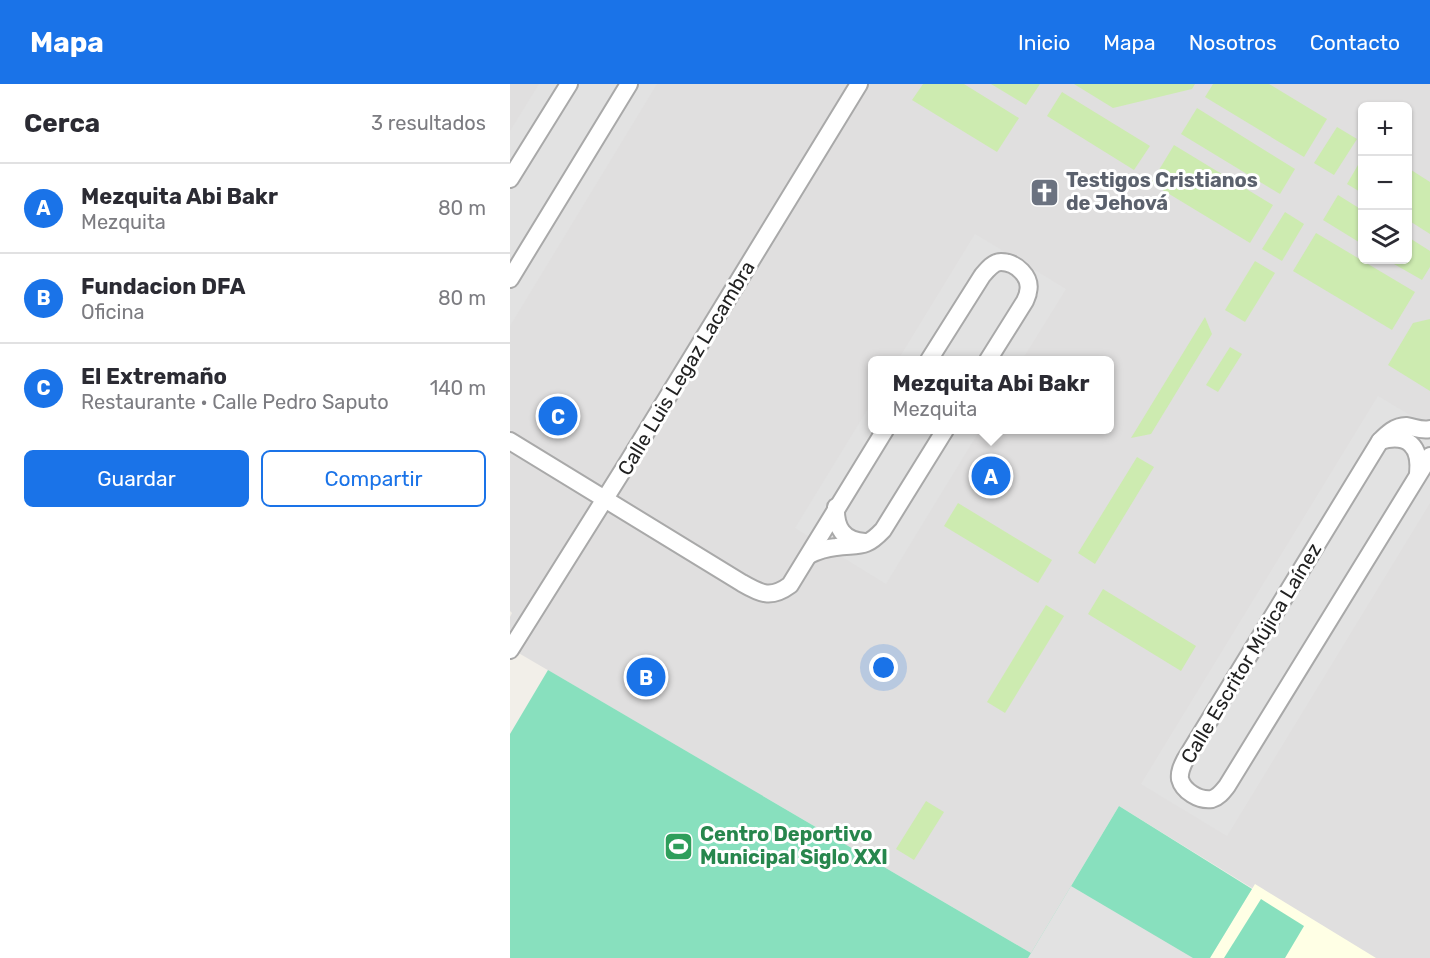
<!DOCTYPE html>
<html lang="es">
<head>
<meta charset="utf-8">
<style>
  body { margin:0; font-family:Rubik,sans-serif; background:#f7f7f7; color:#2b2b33 }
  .controls { position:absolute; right:18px; top:18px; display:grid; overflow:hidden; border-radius:9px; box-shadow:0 2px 4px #0004 }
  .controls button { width:54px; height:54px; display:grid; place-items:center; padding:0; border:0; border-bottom:2px solid #e1e1e2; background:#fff; color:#2b2b33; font:30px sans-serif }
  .you { position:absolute; left:374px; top:584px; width:21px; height:21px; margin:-15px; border:4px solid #fff; border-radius:50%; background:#1a73e8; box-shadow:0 0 0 9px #1a73e833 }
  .badge { display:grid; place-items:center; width:39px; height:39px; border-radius:50%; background:#1a73e8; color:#fff; font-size:20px; font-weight:700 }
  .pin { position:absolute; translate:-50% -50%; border:3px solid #fff; box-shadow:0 2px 6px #0006 }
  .popup { position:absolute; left:358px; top:272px; width:246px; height:78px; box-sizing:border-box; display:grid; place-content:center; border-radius:9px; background:#fff; filter:drop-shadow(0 2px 4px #0005); font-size:20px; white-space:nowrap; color:#7c7c81 }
  .popup b { font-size:22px; color:#2b2b33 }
  .popup::after { content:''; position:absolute; left:50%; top:100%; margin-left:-12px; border:12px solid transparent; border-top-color:#fff }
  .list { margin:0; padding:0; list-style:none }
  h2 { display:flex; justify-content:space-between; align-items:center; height:78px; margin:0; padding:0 24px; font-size:26px }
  h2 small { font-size:20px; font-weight:400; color:#7c7c81 }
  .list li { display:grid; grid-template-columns:39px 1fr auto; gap:18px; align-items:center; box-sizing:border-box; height:90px; padding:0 24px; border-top:2px solid #e1e1e2 }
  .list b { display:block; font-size:22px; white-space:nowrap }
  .list p { margin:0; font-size:20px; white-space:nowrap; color:#7c7c81 }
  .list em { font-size:20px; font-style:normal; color:#7c7c81 }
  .actions { display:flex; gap:12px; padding:18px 24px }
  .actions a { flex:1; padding:14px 0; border:2px solid #1a73e8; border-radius:9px; text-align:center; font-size:21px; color:#1a73e8 }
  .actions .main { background:#1a73e8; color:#fff }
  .icon { flex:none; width:33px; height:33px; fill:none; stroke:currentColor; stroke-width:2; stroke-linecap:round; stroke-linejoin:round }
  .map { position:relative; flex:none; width:920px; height:874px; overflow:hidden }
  header { display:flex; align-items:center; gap:36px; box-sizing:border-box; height:84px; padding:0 30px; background:#1a73e8; color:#fff }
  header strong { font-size:28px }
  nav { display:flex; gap:33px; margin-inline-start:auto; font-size:21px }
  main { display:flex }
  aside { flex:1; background:#fff }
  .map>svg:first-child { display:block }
  .residential { fill:#e0dfdf; fill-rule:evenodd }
  .education { fill:#ffffe5 }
  .grass { fill:#cdebb0 }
  .pitch { fill:#88e0be }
  .parking { fill:#e2e2e2 }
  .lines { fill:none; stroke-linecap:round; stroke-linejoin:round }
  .street-casing { stroke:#a9a9a9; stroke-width:20 }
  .street { stroke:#fff; stroke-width:16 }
  .labels { text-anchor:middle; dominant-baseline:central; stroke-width:6; stroke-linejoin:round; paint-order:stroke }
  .worship-label { font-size:20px; font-weight:bold; fill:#5b616d; stroke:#fff; text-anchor:start }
  .street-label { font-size:20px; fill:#222; stroke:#fff }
  .leisure-label { font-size:20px; font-weight:bold; fill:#27864d; stroke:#fff; text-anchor:start }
</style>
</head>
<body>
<header>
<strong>Mapa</strong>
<nav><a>Inicio</a><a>Mapa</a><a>Nosotros</a><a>Contacto</a></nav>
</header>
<main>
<aside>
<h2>Cerca<small>3 resultados</small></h2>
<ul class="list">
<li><span class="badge">A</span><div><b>Mezquita Abi Bakr</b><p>Mezquita</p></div><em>80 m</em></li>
<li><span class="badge">B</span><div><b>Fundacion DFA</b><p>Oficina</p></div><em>80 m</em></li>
<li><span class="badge">C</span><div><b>El Extremaño</b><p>Restaurante · Calle Pedro Saputo</p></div><em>140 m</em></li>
</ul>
<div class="actions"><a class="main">Guardar</a><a>Compartir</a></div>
</aside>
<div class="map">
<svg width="920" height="874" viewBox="0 0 920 874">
  <rect width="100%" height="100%" fill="#f2efe9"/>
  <!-- residential -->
  <path class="residential" d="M 0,0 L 920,0 L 920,874 L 860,874 L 737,801 L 609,722 L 521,869 L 0,564 L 0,533 L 2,529 L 0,527 ZM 852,22 L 898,22 L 898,176 L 852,176 ZM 362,276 L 600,276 L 600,346 L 362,346 Z"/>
  <!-- education -->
  <path class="education" d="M 745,800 L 866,874 L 700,874 Z"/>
  <!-- grass -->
  <g class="grass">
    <path d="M 413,0 L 454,0 L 509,34 L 487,68 L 402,16 Z"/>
    <path d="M 481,0 L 530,0 L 516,21 Z"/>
    <path d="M 564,0 L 685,0 L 682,5 L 603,24 Z"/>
    <path d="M 703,0 L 759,0 L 817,35 L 794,73 L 695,13 Z"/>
    <path d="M 552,8 L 640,62 L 624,86 L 537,32 Z"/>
    <path d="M 687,24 L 785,85 L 770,110 L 671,50 Z"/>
    <path d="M 827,43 L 847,55 L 824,91 L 804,79 Z"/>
    <path d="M 664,61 L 763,121 L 740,159 L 641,99 Z"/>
    <path d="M 852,74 L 852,109 L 837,100 Z"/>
    <path d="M 898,84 L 920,98 L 920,150 L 898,136 Z"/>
    <path d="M 828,111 L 852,126 L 852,160 L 813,136 Z"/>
    <path d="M 775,128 L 794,140 L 772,177 L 752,165 Z"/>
    <path d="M 806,149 L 905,208 L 882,246 L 783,187 Z"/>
    <path d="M 898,153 L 920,167 L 920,183 L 912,196 L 877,176 L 898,176 Z"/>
    <path d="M 745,177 L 765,189 L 735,238 L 715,226 Z"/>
    <path d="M 695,233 L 702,250 L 641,350 L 621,354 Z"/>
    <path d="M 920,235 L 920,307 L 878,281 L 903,239 Z"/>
    <path d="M 720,263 L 732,270 L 708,308 L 696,301 Z"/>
    <path d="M 627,373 L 644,383 L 585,480 L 568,469 Z"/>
    <path d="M 448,419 L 542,476 L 528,499 L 434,442 Z"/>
    <path d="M 593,505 L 686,562 L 671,587 L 578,530 Z"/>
    <path d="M 536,521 L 554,532 L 495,629 L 477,618 Z"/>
    <path d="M 416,717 L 434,728 L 404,776 L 386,765 Z"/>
  </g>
  <!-- pitch -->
  <g class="pitch">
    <path d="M 38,586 L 521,869 L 609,722 L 742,805 L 700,874 L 0,874 L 0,650 Z"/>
    <path d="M 751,815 L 794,842 L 775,874 L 714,874 Z"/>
  </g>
  <!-- parking -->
  <g class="parking">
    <path d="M 29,0 L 147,0 L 0,242 L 0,47 Z"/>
    <path d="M 465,150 L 556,205 L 512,276 L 388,276 Z"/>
    <path d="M 868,312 L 920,343 L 920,419 L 717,752 L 631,700 Z"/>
    <path d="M 362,318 L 362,346 L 470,346 L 376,500 L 285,444 Z"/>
    <path d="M 561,802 L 683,874 L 518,874 Z"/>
  </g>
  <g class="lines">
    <defs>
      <g id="street">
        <path d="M 0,95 L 59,0"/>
        <path d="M 0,195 L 119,0"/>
        <path d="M 419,276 L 472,192 C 477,186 483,178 491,178 C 506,178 522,193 518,208 C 518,211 516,214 515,217 L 478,276"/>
        <path d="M 920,345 C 911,347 904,343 896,342 C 885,342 877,350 870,357 L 675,676 C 672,682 669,688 670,695 C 673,707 689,717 702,715 C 709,713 713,707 717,702 L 920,372"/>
        <path d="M 0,357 L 232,499 C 251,510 261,515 280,501 L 375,346"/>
        <path d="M 870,357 C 898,349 911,362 908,390"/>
        <path d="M 326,423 C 325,443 333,457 355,458"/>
        <path d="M 299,471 C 307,467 316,464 326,463 C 350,460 355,465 373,446 L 435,346"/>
        <path d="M 0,566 L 113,386 L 349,0"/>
      </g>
    </defs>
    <!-- street casing -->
    <use href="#street" class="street-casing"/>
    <!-- street -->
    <use href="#street" class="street"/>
  </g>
  <!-- icons -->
  <defs>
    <symbol id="church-square" viewBox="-11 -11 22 22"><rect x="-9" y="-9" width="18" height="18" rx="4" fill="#6b7280" stroke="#fff"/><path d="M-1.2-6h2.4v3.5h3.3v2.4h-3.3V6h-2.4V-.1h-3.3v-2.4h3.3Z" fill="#fff"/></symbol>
    <symbol id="stadium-square" viewBox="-11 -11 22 22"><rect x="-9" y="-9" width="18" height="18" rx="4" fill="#2e9e5b" stroke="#fff"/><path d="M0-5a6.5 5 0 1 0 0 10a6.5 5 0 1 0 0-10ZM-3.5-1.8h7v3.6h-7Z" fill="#fff"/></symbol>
  </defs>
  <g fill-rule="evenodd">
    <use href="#church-square" x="518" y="92" width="33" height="33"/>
    <use href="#stadium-square" x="152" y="746" width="33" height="33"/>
  </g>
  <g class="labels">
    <!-- worship labels -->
    <g class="worship-label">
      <text x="556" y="96">Testigos Cristianos<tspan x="556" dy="23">de Jehová</tspan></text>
    </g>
    <!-- street labels -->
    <g class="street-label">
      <text transform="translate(176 284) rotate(-59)">Calle Luis Legaz Lacambra</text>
      <text transform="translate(741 569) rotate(-59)">Calle Escritor Mújica Laínez</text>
    </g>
    <!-- leisure labels -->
    <g class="leisure-label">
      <text x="190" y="750">Centro Deportivo<tspan x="190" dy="23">Municipal Siglo XXI</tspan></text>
    </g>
  </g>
</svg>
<div class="controls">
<button>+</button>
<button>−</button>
<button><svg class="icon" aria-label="layers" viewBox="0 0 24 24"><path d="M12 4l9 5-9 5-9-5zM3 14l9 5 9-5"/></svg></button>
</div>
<div class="you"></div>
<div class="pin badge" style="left:481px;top:392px">A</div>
<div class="popup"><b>Mezquita Abi Bakr</b>Mezquita</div>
<div class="pin badge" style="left:136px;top:593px">B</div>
<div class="pin badge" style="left:48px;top:332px">C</div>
</div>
</main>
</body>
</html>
